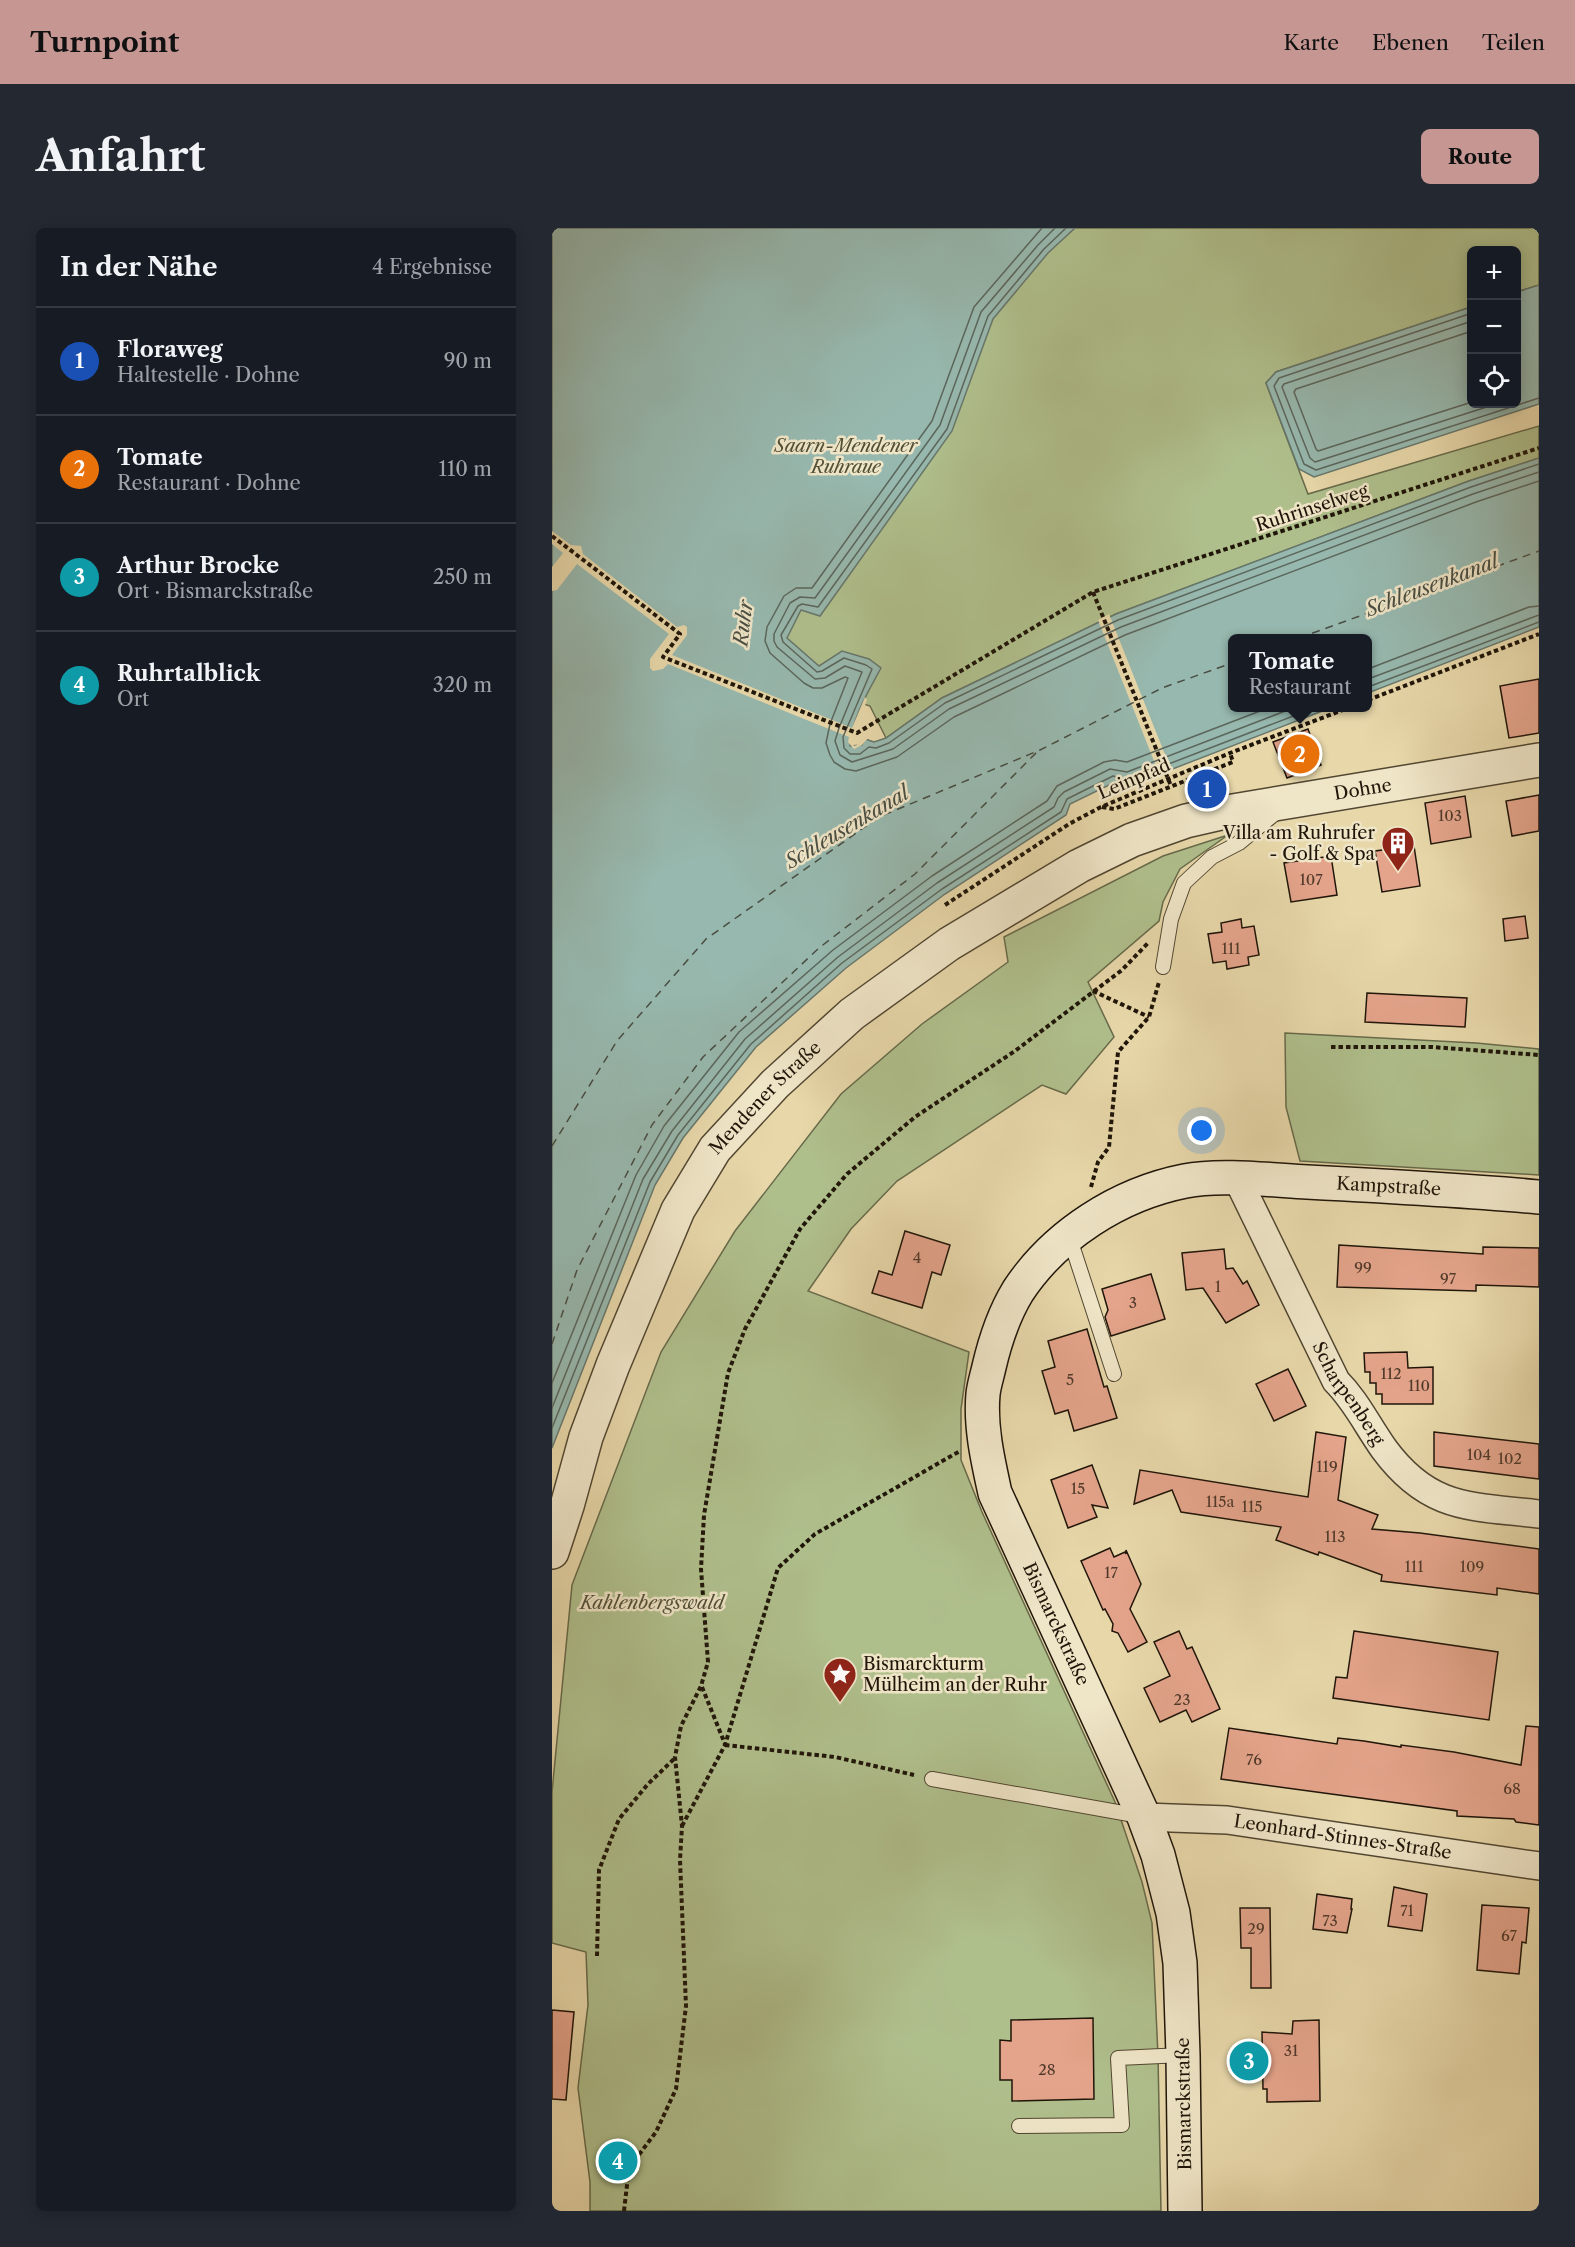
<!DOCTYPE html>
<html lang="de">
<head>
<meta charset="utf-8">
<style>
  body { margin:0; font-family:"Libre Caslon Text",serif; background:#242831; color:#f1f3f6 }
  .controls { position:absolute; right:18px; top:18px; display:grid; overflow:hidden; border-radius:9px; box-shadow:0 3px 15px #0003 }
  .controls button { width:54px; height:54px; display:grid; place-items:center; padding:0; border:0; border-bottom:2px solid #363941; background:#171b24; color:#f1f3f6; font:30px sans-serif }
  .you { position:absolute; left:650px; top:903px; width:21px; height:21px; margin:-15px; border:4px solid #fff; border-radius:50%; background:#1a73e8; box-shadow:0 0 0 9px #1a73e833 }
  .badge { display:grid; place-items:center; width:39px; height:39px; border-radius:50%; background:#c59692; color:#fff; font-size:20px; font-weight:700 }
  .pin { position:absolute; translate:-50% -50%; border:3px solid #fff; box-shadow:0 2px 6px #0006 }
  .popup { position:absolute; left:676px; top:406px; width:144px; height:78px; box-sizing:border-box; display:grid; place-content:center; border-radius:9px; background:#171b24; filter:drop-shadow(0 2px 4px #0005); font-size:20px; white-space:nowrap; color:#9ea1a6 }
  .popup b { font-size:22px; color:#f1f3f6 }
  .popup::after { content:''; position:absolute; left:50%; top:100%; margin-left:-12px; border:12px solid transparent; border-top-color:#171b24 }
  .list { margin:0; padding:0; list-style:none }
  h2 { display:flex; justify-content:space-between; align-items:center; height:78px; margin:0; padding:0 24px; font-size:26px }
  h2 small { font-size:20px; font-weight:400; color:#9ea1a6 }
  .list li { display:grid; grid-template-columns:39px 1fr auto; gap:18px; align-items:center; box-sizing:border-box; height:108px; padding:0 24px; border-top:2px solid #363941 }
  .list b { display:block; font-size:22px; white-space:nowrap }
  .list p { margin:0; font-size:20px; white-space:nowrap; color:#9ea1a6 }
  .list em { font-size:20px; font-style:normal; color:#9ea1a6 }
  .icon { flex:none; width:33px; height:33px; fill:none; stroke:currentColor; stroke-width:2; stroke-linecap:round; stroke-linejoin:round }
  .map { position:relative; flex:none; width:987px; height:1983px; overflow:hidden; border-radius:9px }
  header { display:flex; align-items:center; gap:36px; box-sizing:border-box; height:84px; padding:0 30px; background:#c59692; color:#111 }
  header strong { font-size:28px }
  nav { display:flex; gap:33px; margin-inline-start:auto; font-size:21px }
  .intro { display:flex; align-items:center; justify-content:space-between; box-sizing:border-box; height:144px; padding:0 36px }
  h1 { margin:0; font-size:42px }
  .button { padding:15px 27px; border-radius:9px; background:#c59692; color:#111; font-size:21px; font-weight:700 }
  main { display:flex; gap:36px; padding:0 36px }
  aside { flex:1; background:#171b24; border-radius:9px; box-shadow:0 3px 15px #0003 }
  .map>svg:first-child { display:block }
  .green { fill:#afbf8c; stroke:#676a4a; stroke-width:1.5 }
  .water { fill:#97b8ae; stroke:#67776c; stroke-width:1.5 }
  .pier { fill:#e7d7a9 }
  .lines { fill:none; stroke-linecap:round; stroke-linejoin:round }
  .shore { stroke:#5b665c; stroke-width:1.5 }
  .ferry { stroke:#494e43; stroke-width:1.5; stroke-dasharray:8 6; stroke-linecap:butt }
  .building { fill:#e4a48b; stroke:#1f1509; stroke-width:1.5 }
  .service-casing { stroke:#514631; stroke-width:16 }
  .minor-casing { stroke:#514631; stroke-width:30 }
  .tertiary-casing { stroke:#514631; stroke-width:36 }
  .secondary-casing { stroke:#1f1509; stroke-width:36 }
  .path { stroke:#1f1509; stroke-width:4; stroke-dasharray:4.5 3; stroke-linecap:butt }
  .service { stroke:#efe5c7; stroke-width:14 }
  .minor { stroke:#efe5c7; stroke-width:27 }
  .tertiary { stroke:#efe5c7; stroke-width:33 }
  .secondary { stroke:#efe5c7; stroke-width:33 }
  .path-bridge { stroke:#1f1509; stroke-width:4; stroke-dasharray:4.5 3; stroke-linecap:butt }
  .labels { text-anchor:middle; dominant-baseline:central; stroke-width:5; stroke-linejoin:round; paint-order:stroke }
  .number-label { font-size:15px; fill:#50392a }
  .park-label { font-size:18px; font-style:italic; fill:#515037; stroke:#efe5c7 }
  .street-label { font-size:18px; fill:#1f1509; stroke:#efe5c7 }
  .poi-label { font-size:18px; fill:#1f1509; stroke:#efe5c7; text-anchor:end }
  .water-label { font-size:20px; font-style:italic; fill:#494e43; stroke:#efe5c7 }
</style>
</head>
<body>
<header>
<strong>Turnpoint</strong>
<nav><a>Karte</a><a>Ebenen</a><a>Teilen</a></nav>
</header>
<div class="intro"><h1>Anfahrt</h1><a class="button">Route</a></div>
<main>
<aside>
<h2>In der Nähe<small>4 Ergebnisse</small></h2>
<ul class="list">
<li><span class="badge" style="background:#1a4fb4">1</span><div><b>Floraweg</b><p>Haltestelle · Dohne</p></div><em>90 m</em></li>
<li><span class="badge" style="background:#e8710a">2</span><div><b>Tomate</b><p>Restaurant · Dohne</p></div><em>110 m</em></li>
<li><span class="badge" style="background:#0f9aa8">3</span><div><b>Arthur Brocke</b><p>Ort · Bismarckstraße</p></div><em>250 m</em></li>
<li><span class="badge" style="background:#0f9aa8">4</span><div><b>Ruhrtalblick</b><p>Ort</p></div><em>320 m</em></li>
</ul>
</aside>
<div class="map">
<svg width="987" height="1983" viewBox="0 0 987 1983">
  <rect width="100%" height="100%" fill="#e7d7a9"/>
  <filter id="stains"><feTurbulence type="fractalNoise" baseFrequency=".00333" numOctaves="4"/><feColorMatrix values="0 0 0 0 .2 0 0 0 0 .09 0 0 0 0 .02 0 0 0 .5 -.17"/></filter>
  <radialGradient id="worn" r=".72"><stop offset=".6" stop-color="#630" stop-opacity="0"/><stop offset="1" stop-color="#630" stop-opacity=".3"/></radialGradient>
  <!-- green -->
  <g class="green">
    <path d="M 0,0 L 987,0 L 987,57 L 965,64 L 964,22 L 920,22 L 919,79 L 724,144 L 714,155 L 756,266 L 987,198 L 987,230 L 917,253 L 564,386 L 390,470 L 334,510 L 318,478 L 150,421 Z"/>
    <path d="M 676,607 L 628,641 L 611,674 L 607,693 L 536,754 L 562,809 L 514,866 L 490,857 L 345,953 L 299,1001 L 256,1063 L 417,1124 L 409,1181 L 409,1232 L 430,1284 L 563,1574 L 590,1654 L 600,1695 L 606,1828 L 609,1983 L 38,1983 L 38,1954 L 26,1860 L 36,1777 L 34,1724 L 0,1715 L 0,1564 L 20,1357 L 109,1124 L 183,1003 L 289,866 L 370,796 L 456,734 L 452,709 L 611,628 Z"/>
    <path d="M 733,805 L 924,815 L 987,821 L 987,947 L 748,933 L 734,879 Z"/>
  </g>
  <!-- water -->
  <g class="water">
    <path d="M 0,0 L 523,0 L 496,25 L 441,91 L 400,203 L 268,388 L 249,382 L 235,410 L 267,438 L 290,423 L 317,431 L 329,440 C 316,464 300,490 298,518 L 310,517 L 313,511 L 322,514 L 334,510 L 390,470 L 564,386 L 917,253 L 987,230 L 987,399 L 816,465 L 816,410 L 680,410 L 680,480 L 778,480 L 574,559 L 563,554 L 518,576 L 514,587 L 393,666 L 294,740 L 204,819 L 131,910 L 103,957 L 0,1220 Z"/>
    <path d="M 987,57 L 987,176 L 762,249 L 747,241 L 714,155 L 724,144 L 919,79 L 920,176 L 964,176 L 965,64 Z"/>
  </g>
  <!-- pier -->
  <g class="pier">
    <path d="M 0,303 L 19,317 L 29,318 L 31,326 L 125,399 L 132,397 L 135,399 L 135,407 L 120,427 L 300,500 L 313,469 L 315,472 L 300,514 L 302,518 L 305,517 L 312,508 L 317,509 L 310,517 L 302,521 L 296,514 L 297,509 L 116,436 L 111,441 L 101,443 L 98,440 L 98,431 L 117,406 L 25,336 L 5,362 L 0,363 L 0,339 L 11,325 L 0,316 Z"/>
    <path d="M 557,386 L 620,544 L 608,548 L 546,392 Z"/>
  </g>
  <g class="lines">
    <!-- shore -->
    <g class="shore">
      <path d="M 490,0 L 422,79 L 380,193 L 260,360 L 244,360 L 232,368 L 215,399 L 213,413 L 218,425 L 252,455 L 261,460 L 270,460 L 293,449 L 296,450 L 278,496 L 274,515 L 278,527 L 282,534 L 293,541 L 304,543 L 345,529 L 402,489 L 573,407 L 924,274 L 987,253"/>
      <path d="M 503,0 L 486,17 L 429,84 L 388,197 L 263,370 L 248,369 L 238,375 L 222,406 L 222,413 L 225,419 L 263,451 L 273,450 L 293,438 L 310,444 L 287,500 L 283,513 L 288,527 L 300,534 L 341,521 L 397,481 L 569,399 L 921,266 L 987,244"/>
      <path d="M 514,0 L 492,21 L 436,88 L 395,201 L 266,379 L 250,376 L 246,378 L 229,407 L 231,414 L 265,444 L 270,443 L 292,430 L 314,437 L 320,441 L 291,509 L 292,520 L 298,526 L 308,526 L 317,519 L 324,520 L 337,515 L 393,475 L 566,392 L 919,259 L 987,236"/>
      <path d="M 920,85 L 727,150 L 722,158 L 752,236 L 764,242 L 987,170"/>
      <path d="M 920,93 L 732,156 L 730,159 L 758,230 L 763,234 L 944,176"/>
      <path d="M 920,103 L 744,161 L 742,164 L 764,221 L 766,223 L 920,174"/>
      <path d="M 816,441 L 977,379 L 987,378"/>
      <path d="M 816,451 L 987,387"/>
      <path d="M 816,459 L 987,394"/>
      <path d="M 0,1155 L 84,947 L 112,898 L 187,804 L 281,722 L 380,648 L 495,573 L 505,558 L 552,534 L 563,532 L 575,534 L 716,480"/>
      <path d="M 0,1180 L 91,951 L 120,903 L 193,811 L 286,729 L 385,655 L 502,579 L 506,570 L 512,564 L 558,541 L 575,544 L 741,480"/>
      <path d="M 0,1200 L 98,954 L 126,907 L 199,816 L 290,735 L 390,661 L 509,584 L 515,571 L 561,548 L 575,552 L 762,480"/>
    </g>
    <!-- ferry -->
    <g class="ferry">
      <path d="M 747,410 L 987,323"/>
      <path d="M 0,918 L 65,813 L 154,711 L 327,589 L 488,522 L 610,460 L 680,435"/>
      <path d="M 0,1116 L 25,1042 L 100,897 L 151,829 L 267,720 L 363,646 L 487,522"/>
    </g>
  </g>
  <!-- building -->
  <g class="building">
    <path d="M 987,451 L 987,505 L 957,510 L 948,458 Z"/>
    <path d="M 756,501 L 769,537 L 735,550 L 721,514 Z"/>
    <path d="M 987,567 L 987,603 L 960,608 L 954,573 Z"/>
    <path d="M 913,568 L 919,609 L 879,616 L 873,575 Z"/>
    <path d="M 862,618 L 868,658 L 830,664 L 823,623 Z"/>
    <path d="M 779,628 L 785,667 L 739,674 L 732,635 Z"/>
    <path d="M 973,688 L 976,710 L 953,713 L 951,691 Z"/>
    <path d="M 689,691 L 690,700 L 702,698 L 707,727 L 696,729 L 697,737 L 675,741 L 674,733 L 661,735 L 656,706 L 670,704 L 669,695 Z"/>
    <path d="M 815,765 L 915,770 L 913,799 L 813,794 Z"/>
    <path d="M 353,1003 L 398,1017 L 389,1047 L 380,1044 L 370,1080 L 320,1065 L 327,1043 L 340,1047 Z"/>
    <path d="M 787,1017 L 931,1026 L 931,1019 L 987,1020 L 987,1059 L 924,1057 L 924,1063 L 785,1059 Z"/>
    <path d="M 672,1021 L 674,1041 L 681,1040 L 691,1056 L 695,1053 L 707,1077 L 674,1095 L 651,1060 L 634,1062 L 630,1025 Z"/>
    <path d="M 599,1046 L 613,1091 L 559,1108 L 553,1089 L 556,1082 L 550,1061 Z"/>
    <path d="M 535,1101 L 552,1159 L 555,1158 L 565,1190 L 522,1203 L 516,1182 L 503,1186 L 490,1143 L 503,1139 L 496,1113 Z"/>
    <path d="M 855,1124 L 856,1140 L 881,1139 L 881,1176 L 830,1176 L 830,1166 L 824,1166 L 824,1155 L 818,1155 L 818,1144 L 813,1144 L 812,1125 Z"/>
    <path d="M 736,1141 L 754,1178 L 722,1193 L 704,1156 Z"/>
    <path d="M 764,1204 L 794,1209 L 786,1272 L 826,1287 L 820,1301 L 868,1305 L 987,1321 L 987,1366 L 945,1360 L 945,1367 L 829,1353 L 830,1347 L 767,1324 L 766,1327 L 724,1312 L 729,1299 L 629,1284 L 620,1262 L 582,1276 L 588,1242 L 756,1269 Z"/>
    <path d="M 882,1204 L 987,1216 L 987,1251 L 882,1238 Z"/>
    <path d="M 540,1237 L 556,1280 L 540,1277 L 545,1289 L 516,1300 L 499,1252 Z"/>
    <path d="M 558,1320 L 562,1329 L 573,1324 L 574,1326 L 574,1322 L 589,1356 L 578,1381 L 595,1414 L 576,1424 L 566,1405 L 560,1403 L 561,1396 L 553,1381 L 551,1382 L 529,1333 Z"/>
    <path d="M 627,1403 L 635,1421 L 640,1419 L 668,1481 L 640,1494 L 634,1482 L 608,1494 L 592,1460 L 618,1448 L 602,1414 Z"/>
    <path d="M 802,1403 L 946,1424 L 937,1492 L 781,1470 L 784,1449 L 795,1450 Z"/>
    <path d="M 974,1498 L 987,1499 L 987,1597 L 964,1594 L 962,1591 L 905,1588 L 905,1583 L 669,1551 L 677,1500 L 785,1516 L 786,1510 L 812,1513 L 849,1519 L 849,1517 L 902,1524 L 969,1537 Z"/>
    <path d="M 842,1659 L 875,1666 L 870,1703 L 836,1698 Z"/>
    <path d="M 765,1666 L 800,1671 L 799,1681 L 800,1681 L 795,1705 L 761,1701 Z"/>
    <path d="M 930,1677 L 977,1680 L 974,1715 L 970,1714 L 967,1746 L 925,1742 Z"/>
    <path d="M 688,1680 L 718,1680 L 719,1760 L 699,1760 L 699,1720 L 689,1720 Z"/>
    <path d="M 0,1782 L 22,1784 L 14,1872 L 0,1871 Z"/>
    <path d="M 541,1790 L 542,1871 L 460,1873 L 460,1852 L 448,1852 L 448,1812 L 459,1813 L 459,1792 Z"/>
    <path d="M 767,1792 L 768,1873 L 715,1874 L 715,1861 L 711,1861 L 710,1804 L 740,1806 L 741,1793 Z"/>
  </g>
  <g class="lines">
    <defs>
      <g id="service">
        <path d="M 611,739 L 619,691 L 632,655 L 660,629 L 687,615 L 726,583"/>
        <path d="M 517,1008 L 562,1146"/>
        <path d="M 380,1551 L 588,1588"/>
        <path d="M 467,1898 L 570,1897 L 566,1830 L 631,1827"/>
      </g>
      <g id="minor">
        <path id="s1" d="M 685,950 L 784,1153 C 804,1173 815,1197 832,1221 C 877,1282 918,1278 987,1286"/>
        <path id="s2" d="M 592,1589 L 675,1592 L 987,1638"/>
      </g>
      <g id="tertiary">
        <path id="s3" d="M 0,1324 L 15,1278 L 34,1209 L 61,1137 L 126,982 L 163,921 L 223,856 L 300,786 L 397,716 L 527,638 L 580,612 L 634,593 L 669,585 L 987,532"/>
      </g>
      <g id="secondary">
        <path id="s4" d="M 633,1983 L 631,1827 L 628,1735 L 621,1685 L 606,1627 L 592,1589 L 443,1265 C 436,1233 428,1199 431,1166 C 432,1157 435,1148 437,1139 C 443,1113 452,1086 466,1063 C 503,1007 567,966 633,953 C 667,946 719,952 755,954 C 833,958 910,962 987,969"/>
      </g>
    </defs>
    <!-- service casing -->
    <use href="#service" class="service-casing"/>
    <!-- minor casing -->
    <use href="#minor" class="minor-casing"/>
    <!-- tertiary casing -->
    <use href="#tertiary" class="tertiary-casing"/>
    <!-- secondary casing -->
    <use href="#secondary" class="secondary-casing"/>
    <!-- path -->
    <g class="path">
      <path d="M 0,308 L 128,406 L 111,429 L 305,505 L 541,364 L 987,220"/>
      <path d="M 816,472 L 987,406"/>
      <path d="M 550,579 L 562,581 L 681,534 L 678,525"/>
      <path d="M 393,677 L 517,596 L 549,579 L 678,525 L 796,480"/>
      <path d="M 541,763 L 597,789"/>
      <path d="M 779,819 L 880,819 L 987,827"/>
      <path d="M 539,959 L 546,934 L 557,919 L 566,824 L 597,789 L 607,754"/>
      <path d="M 150,1459 L 173,1516"/>
      <path d="M 173,1517 L 283,1529 L 362,1547"/>
      <path d="M 130,1598 L 173,1517 L 226,1340 L 263,1306 L 408,1223"/>
      <path d="M 45,1728 L 47,1642 L 67,1591 L 96,1556 L 123,1530"/>
      <path d="M 66,1933 L 77,1940"/>
      <path d="M 72,1983 L 77,1940 L 104,1904 L 124,1861 L 134,1778 L 128,1632 L 130,1598 L 123,1529 L 129,1498 L 149,1458 L 156,1434 L 149,1341 L 152,1287 L 176,1145 L 193,1101 L 248,1001 L 295,946 L 363,889 L 463,823 L 570,742 L 596,715"/>
    </g>
    <!-- service -->
    <use href="#service" class="service"/>
    <!-- minor -->
    <use href="#minor" class="minor"/>
    <!-- tertiary -->
    <use href="#tertiary" class="tertiary"/>
    <!-- secondary -->
    <use href="#secondary" class="secondary"/>
    <!-- path-bridge -->
    <path class="path-bridge" d="M 541,364 L 619,558"/>
  </g>
  <!-- icons -->
  <defs>
    <symbol id="building-pin" viewBox="-11 -11 22 30"><path d="M0 17L-7.5 6A9.5 9.5 0 1 1 7.5 6Z" fill="#8f2418" stroke="#efe5c7"/><path d="M-4-6H4V6H1V3H-1V6H-4ZM-2.5-4.3h1.7v1.8h-1.7ZM.8-4.3h1.7v1.8H.8ZM-2.5-1h1.7V.8h-1.7ZM.8-1h1.7V.8H.8Z" fill="#fff"/></symbol>
    <symbol id="sight-pin" viewBox="-11 -11 22 30"><path d="M0 17L-7.5 6A9.5 9.5 0 1 1 7.5 6Z" fill="#8f2418" stroke="#efe5c7"/><path d="M0-6L1.8-2.2L6-1.7L2.9 1.2L3.7 5.4L0 3.3L-3.7 5.4L-2.9 1.2L-6-1.7L-1.8-2.2Z" fill="#fff"/></symbol>
  </defs>
  <g fill-rule="evenodd">
    <use href="#building-pin" x="827" y="596" width="38" height="52"/>
    <use href="#sight-pin" x="269" y="1427" width="38" height="52"/>
  </g>
  <g class="labels">
    <!-- number labels -->
    <g class="number-label">
      <text x="898" y="587">103</text>
      <text x="759" y="651">107</text>
      <text x="679" y="720">111</text>
      <text x="365" y="1029">4</text>
      <text x="811" y="1039">99</text>
      <text x="896" y="1050">97</text>
      <text x="666" y="1058">1</text>
      <text x="581" y="1074">3</text>
      <text x="839" y="1145">112</text>
      <text x="518" y="1151">5</text>
      <text x="867" y="1157">110</text>
      <text x="927" y="1226">104</text>
      <text x="958" y="1230">102</text>
      <text x="775" y="1238">119</text>
      <text x="526" y="1260">15</text>
      <text x="668" y="1273">115a</text>
      <text x="700" y="1278">115</text>
      <text x="783" y="1308">113</text>
      <text x="862" y="1338">111</text>
      <text x="920" y="1338">109</text>
      <text x="559" y="1344">17</text>
      <text x="630" y="1471">23</text>
      <text x="702" y="1531">76</text>
      <text x="960" y="1560">68</text>
      <text x="855" y="1682">71</text>
      <text x="778" y="1692">73</text>
      <text x="704" y="1700">29</text>
      <text x="957" y="1707">67</text>
      <text x="739" y="1822">31</text>
      <text x="495" y="1841">28</text>
    </g>
    <!-- park labels -->
    <g class="park-label">
      <text x="294" y="218">Saarn-Mendener<tspan x="294" dy="21">Ruhraue</tspan></text>
      <text x="100" y="1375">Kahlenbergswald</text>
    </g>
    <!-- street labels -->
    <g class="street-label">
      <text transform="translate(760 280) rotate(-18)">Ruhrinselweg</text>
      <text transform="translate(582 551) rotate(-23)">Leinpfad</text>
      <text stroke="none"><textPath href="#s3" startOffset="1196">Dohne</textPath></text>
      <text stroke="none"><textPath href="#s3" startOffset="508">Mendener Straße</textPath></text>
      <text stroke="none"><textPath href="#s4" startOffset="1374">Kampstraße</textPath></text>
      <text stroke="none"><textPath href="#s1" startOffset="243">Scharpenberg</textPath></text>
      <text transform="translate(504 1396) rotate(65)">Bismarckstraße</text>
      <text stroke="none"><textPath href="#s2" startOffset="200">Leonhard-Stinnes-Straße</textPath></text>
      <text transform="translate(632 1876) rotate(-91)">Bismarckstraße</text>
    </g>
    <!-- poi labels -->
    <g class="poi-label">
      <text x="823" y="605">Villa am Ruhrufer<tspan x="823" dy="21">- Golf &amp; Spa</tspan></text>
      <text x="311" y="1436" text-anchor="start">Bismarckturm<tspan x="311" dy="21">Mülheim an der Ruhr</tspan></text>
    </g>
    <!-- water labels -->
    <g class="water-label">
      <text transform="translate(880 357) rotate(-21)">Schleusenkanal</text>
      <text transform="translate(191 395) rotate(-83)">Ruhr</text>
      <text transform="translate(295 599) rotate(-31)">Schleusenkanal</text>
    </g>
  </g>
  <rect width="100%" height="100%" filter="url(#stains)"/>
  <rect width="100%" height="100%" fill="url(#worn)"/>
</svg>
<div class="controls">
<button>+</button>
<button>−</button>
<button><svg class="icon" aria-label="locate" viewBox="0 0 24 24"><circle cx="12" cy="12" r="6"/><path d="M12 2v4M12 18v4M2 12h4M18 12h4"/></svg></button>
</div>
<div class="you"></div>
<div class="pin badge" style="left:655px;top:561px;background:#1a4fb4">1</div>
<div class="pin badge" style="left:748px;top:526px;background:#e8710a">2</div>
<div class="popup"><b>Tomate</b>Restaurant</div>
<div class="pin badge" style="left:697px;top:1833px;background:#0f9aa8">3</div>
<div class="pin badge" style="left:66px;top:1933px;background:#0f9aa8">4</div>
</div>
</main>
</body>
</html>
